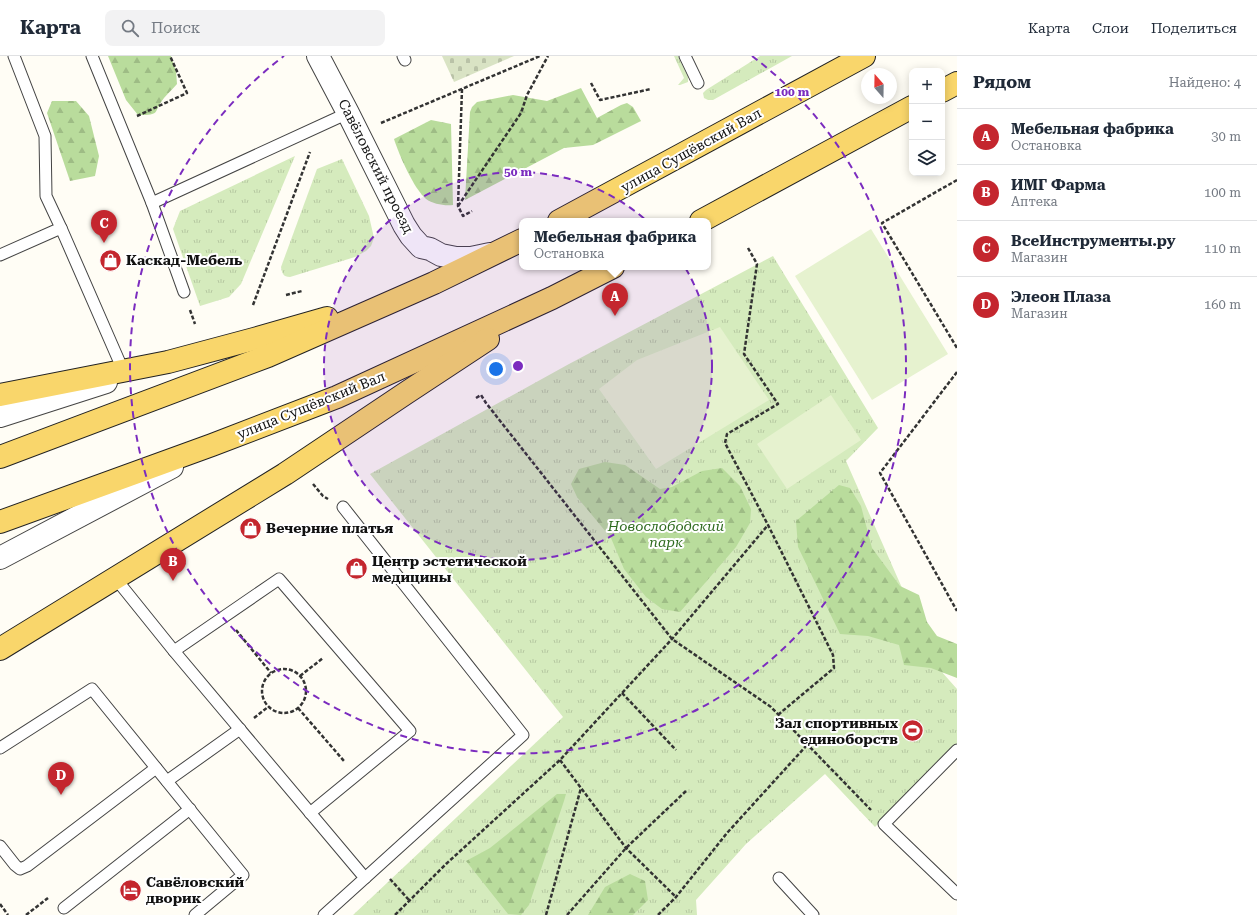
<!DOCTYPE html>
<html lang="ru">
<head>
<meta charset="utf-8">
<style>
  body { margin:0; font-family:"Roboto Serif",serif; background:#f2f2f3; color:#1f2937 }
  .controls { position:absolute; right:12px; top:12px; display:grid; overflow:hidden; border-radius:8px; box-shadow:0 2px 10px #0003 }
  .controls button { width:36px; height:36px; display:grid; place-items:center; padding:0; border:0; border-bottom:1px solid #e0e1e3; background:#fff; color:#1f2937; font:20px sans-serif }
  .compass { position:absolute; left:861px; top:12px; width:36px; height:36px; border-radius:50%; background:#fff; box-shadow:0 2px 10px #0003; rotate:340deg }
  .you { position:absolute; left:496px; top:313px; width:14px; height:14px; margin:-10px; border:3px solid #fff; border-radius:50%; background:#1a73e8; box-shadow:0 0 0 6px #1a73e833 }
  .badge { display:grid; place-items:center; width:26px; height:26px; border-radius:50%; background:#c4262e; color:#fff; font-size:13px; font-weight:700 }
  .pin { position:absolute; translate:-50% -33px; filter:drop-shadow(0 1px 2px #0008) }
  .pin::after { content:''; position:absolute; top:21px; width:14px; height:12px; background:inherit; clip-path:polygon(0 0,100% 0,50% 100%) }
  .popup { position:absolute; left:519px; top:162px; width:192px; height:52px; box-sizing:border-box; display:grid; place-content:center; border-radius:8px; background:#fff; filter:drop-shadow(0 1px 3px #0005); font-size:13px; white-space:nowrap; color:#747a83 }
  .popup b { font-size:15px; color:#1f2937 }
  .popup::after { content:''; position:absolute; left:50%; top:100%; margin-left:-8px; border:8px solid transparent; border-top-color:#fff }
  .list { margin:0; padding:0; list-style:none }
  h2 { display:flex; justify-content:space-between; align-items:center; height:52px; margin:0; padding:0 16px; font-size:17px }
  h2 small { font-size:13px; font-weight:400; color:#747a83 }
  .list li { display:grid; grid-template-columns:26px 1fr auto; gap:12px; align-items:center; box-sizing:border-box; height:56px; padding:0 16px; border-top:1px solid #e0e1e3 }
  .list b { display:block; font-size:15px; white-space:nowrap }
  .list p { margin:0; font-size:13px; white-space:nowrap; color:#747a83 }
  .list em { font-size:13px; font-style:normal; color:#747a83 }
  .icon { flex:none; width:22px; height:22px; fill:none; stroke:currentColor; stroke-width:2; stroke-linecap:round; stroke-linejoin:round }
  .map { position:relative; flex:none; width:957px; height:859px; overflow:hidden }
  header { display:flex; align-items:center; gap:24px; box-sizing:border-box; height:56px; padding:0 20px; background:#fff; border-bottom:1px solid #e0e1e3 }
  header strong { font-size:19px }
  nav { display:flex; gap:22px; margin-inline-start:auto; font-size:14px }
  .search { width:280px; height:36px; background:#f2f2f3; display:flex; align-items:center; gap:10px; box-sizing:border-box; padding:0 14px; border-radius:8px; color:#747a83; font-size:15px }
  main { display:flex }
  aside { flex:1; background:#fff }
  .map>svg:first-child { display:block }
  .grass { fill:url(#grass-tufts) }
  .forest { fill:url(#forest-firs) }
  .cemetery { fill:url(#cemetery-stones) }
  .pitch { fill:#e6f2cf }
  .lines { fill:none; stroke-linecap:round; stroke-linejoin:round }
  .service-casing { stroke:#444; stroke-width:13 }
  .minor-casing { stroke:#444; stroke-width:24 }
  .tertiary-casing { stroke:#444; stroke-width:24 }
  .primary-casing { stroke:#222; stroke-width:24 }
  .path { stroke:#333; stroke-width:2.5; stroke-dasharray:4 2; stroke-linecap:butt }
  .service { stroke:#fff; stroke-width:11 }
  .minor { stroke:#fff; stroke-width:22 }
  .tertiary { stroke:#fff; stroke-width:22 }
  .primary { stroke:#f9d66b; stroke-width:22 }
  .ring { fill:none; stroke:#7b2cbf; stroke-width:2; stroke-dasharray:7 5 }
  .labels { text-anchor:middle; dominant-baseline:central; stroke-width:4; stroke-linejoin:round; paint-order:stroke }
  .street-label { font-size:14px; fill:#111; stroke:#fff }
  .poi-label { font-size:14px; font-weight:bold; fill:#111; stroke:#fff; text-anchor:start }
  .park-label { font-size:14px; font-style:italic; fill:#2f6b1f; stroke:#fff }
  .centre { fill:#7b2cbf; stroke:#fff; stroke-width:2 }
  .ring-label { font-size:12px; text-anchor:middle; font-weight:bold; fill:#7b2cbf; stroke:#fff; stroke-width:4; stroke-linejoin:round; paint-order:stroke }
</style>
</head>
<body>
<header>
<strong>Карта</strong>
<div class="search"><svg class="icon" aria-label="search" viewBox="0 0 24 24"><circle cx="10" cy="10" r="6"/><path d="M15 15l6 6"/></svg>Поиск</div>
<nav><a>Карта</a><a>Слои</a><a>Поделиться</a></nav>
</header>
<main>
<div class="map">
<svg width="957" height="859" viewBox="0 0 957 859">
  <defs>
    <pattern id="grass-tufts" width="24" height="20" patternUnits="userSpaceOnUse"><rect width="24" height="20" fill="#d5ebbd"/><path d="M3 7l-1-3M5 7V3M7 7l1-3M15 17l-1-3M17 17v-4M19 17l1-3" fill="none" stroke="#b6c8a1"/></pattern>
    <pattern id="forest-firs" width="22" height="20" patternUnits="userSpaceOnUse"><rect width="22" height="20" fill="#b9dc9c"/><path d="M5 1l3.5 6h-7zM16 11l3.5 6h-7z" fill="#9ebc85"/></pattern>
    <pattern id="cemetery-stones" width="16" height="16" patternUnits="userSpaceOnUse"><rect width="16" height="16" fill="#d9e3c4"/><path d="M2 7V4a2 2 0 0 1 4 0v3zM10 15v-3a2 2 0 0 1 4 0v3z" fill="#b9c2a7"/></pattern>
  </defs>
  <rect width="100%" height="100%" fill="#fffdf5"/>
  <!-- grass -->
  <g class="grass">
    <path d="M 674,0 L 678,0 L 688,21 L 688,26 L 680,29 L 678,29 L 684,22 Z"/>
    <path d="M 760,0 L 792,0 L 713,44 L 708,44 L 704,42 L 703,37 L 706,34 Z"/>
    <path d="M 295,100 L 241,228 L 229,241 L 200,250 L 173,173 L 180,155 Z"/>
    <path d="M 342,103 L 369,160 L 374,182 L 371,190 L 366,195 L 355,201 L 290,221 C 283,221 282,217 281,211 L 317,113 Z"/>
    <path d="M 773,200 L 878,372 L 846,405 L 929,593 L 941,615 L 957,633 L 957,687 L 875,771 L 825,718 L 746,788 L 696,844 L 697,859 L 353,859 L 563,661 L 370,418 L 569,308 Z"/>
  </g>
  <!-- forest -->
  <g class="forest">
    <path d="M 108,0 L 171,0 L 176,15 L 177,28 C 173,33 168,37 164,42 C 152,57 162,59 138,59 L 126,44 Z"/>
    <path d="M 581,32 L 597,62 L 621,49 L 627,47 L 633,51 L 641,65 L 593,89 L 564,92 L 465,144 L 470,56 L 472,51 L 477,46 L 513,39 L 547,45 Z"/>
    <path d="M 52,45 L 76,45 L 89,60 L 99,100 L 95,120 L 70,125 L 47,57 Z"/>
    <path d="M 431,64 L 451,68 L 453,149 C 444,150 433,148 426,143 C 414,133 399,99 394,83 Z"/>
    <path d="M 605,406 L 625,409 L 660,433 L 672,431 L 702,415 L 722,412 L 740,430 L 751,453 L 750,467 L 736,491 L 680,556 L 662,553 L 646,541 L 624,513 L 611,482 L 577,441 L 571,428 L 579,413 Z"/>
    <path d="M 839,429 L 850,432 L 861,450 L 872,492 L 900,530 L 919,539 L 927,566 L 937,580 L 957,588 L 957,622 L 931,612 L 904,609 L 899,589 L 868,580 L 840,578 L 798,491 L 796,465 Z"/>
    <path d="M 557,738 L 566,738 L 564,745 L 529,849 L 521,859 L 508,858 L 466,805 L 490,792 Z"/>
    <path d="M 630,818 L 645,825 L 648,844 L 633,859 L 588,859 L 605,831 Z"/>
  </g>
  <!-- cemetery -->
  <path class="cemetery" d="M 442,0 L 514,0 L 454,26 Z"/>
  <!-- pitch -->
  <g class="pitch">
    <path d="M 871,173 L 948,298 L 872,344 L 795,220 Z"/>
    <path d="M 720,271 L 769,344 L 656,413 L 599,333 L 637,304 Z"/>
    <path d="M 831,339 L 861,384 L 787,433 L 757,388 Z"/>
  </g>
  <g class="lines">
    <defs>
      <g id="service">
        <path d="M 92,0 L 152,147 L 184,236"/>
        <path d="M 403,0 L 405,4"/>
        <path d="M 685,0 L 698,27"/>
        <path d="M 152,147 L 348,57"/>
        <path d="M 61,172 L 123,314"/>
        <path d="M 0,199 L 61,172 L 46,140 L 45,80 L 14,0"/>
        <path d="M 343,451 L 523,679 L 365,822"/>
        <path d="M 116,523 L 174,595 L 365,822 L 324,859"/>
        <path d="M 174,595 L 279,523 L 410,675 L 310,757"/>
        <path d="M 0,692 L 92,633 L 243,819 L 195,859"/>
        <path d="M 957,694 L 884,768 L 957,838"/>
        <path d="M 167,725 L 240,673"/>
        <path d="M 0,790 L 15,809 L 20,813 L 27,810 L 156,712"/>
        <path d="M 779,822 L 813,859"/>
        <path d="M 64,852 L 190,753"/>
      </g>
      <path id="minor" d="M 318,0 L 348,57 L 404,169 L 411,180 L 421,191 L 430,193 L 441,199 L 456,202 L 471,202 L 490,198"/>
      <g id="tertiary">
        <path d="M 0,360 L 106,326"/>
        <path d="M 0,502 L 172,411"/>
      </g>
      <g id="primary">
        <path d="M 942,35 L 957,27"/>
        <path d="M 559,165 L 864,0"/>
        <path d="M 701,165 L 912,51"/>
        <path d="M 0,339 L 168,306 L 254,283 L 327,262"/>
        <path d="M 0,401 L 268,300 L 434,227 L 522,184"/>
        <path d="M 0,466 L 212,389 L 337,341 L 552,242 L 613,211"/>
        <path d="M 0,593 L 285,418 L 406,337 L 488,283"/>
      </g>
    </defs>
    <!-- service casing -->
    <use href="#service" class="service-casing"/>
    <!-- minor casing -->
    <use href="#minor" class="minor-casing"/>
    <!-- tertiary casing -->
    <use href="#tertiary" class="tertiary-casing"/>
    <!-- primary casing -->
    <use href="#primary" class="primary-casing"/>
    <!-- path -->
    <g class="path">
      <path d="M 591,27 L 600,44 L 651,33"/>
      <path d="M 462,33 L 458,150 L 463,160 L 472,155"/>
      <path d="M 137,60 L 187,37 L 170,0"/>
      <path d="M 381,67 L 540,0"/>
      <path d="M 957,124 L 882,167 L 957,292"/>
      <path d="M 458,150 L 521,57 L 527,39 L 548,0"/>
      <path d="M 748,192 L 757,208 L 744,298 L 778,348 L 727,378 L 725,387 L 768,469 L 833,599 L 834,612 L 779,658"/>
      <path d="M 286,239 L 302,235"/>
      <path d="M 253,249 L 310,96"/>
      <path d="M 190,254 L 195,268"/>
      <path d="M 957,316 L 880,417 L 957,555"/>
      <path d="M 476,342 L 481,339 L 486,347 L 672,583 L 771,651 L 871,754"/>
      <path d="M 313,428 L 323,440 L 328,443"/>
      <path d="M 236,574 L 271,617"/>
      <circle cx="284" cy="635" r="22"/>
      <path d="M 300,620 L 323,602"/>
      <path d="M 622,637 L 676,694"/>
      <path d="M 298,652 L 344,705"/>
      <path d="M 254,662 L 268,651"/>
      <path d="M 560,704 L 626,792 L 676,841"/>
      <path d="M 390,823 L 409,844"/>
      <path d="M 0,848 L 8,859"/>
      <path d="M 26,859 L 48,842"/>
      <path d="M 395,859 L 446,808 L 560,704 L 672,583 L 768,469"/>
      <path d="M 546,859 L 581,732"/>
      <path d="M 567,859 L 626,792 L 686,735"/>
      <path d="M 658,859 L 676,841 L 727,777 L 807,689"/>
    </g>
    <!-- service -->
    <use href="#service" class="service"/>
    <!-- minor -->
    <use href="#minor" class="minor"/>
    <!-- tertiary -->
    <use href="#tertiary" class="tertiary"/>
    <!-- primary -->
    <use href="#primary" class="primary"/>
  </g>
  <!-- distance rings -->
  <circle cx="518" cy="310" r="194" fill="#7b2cbf" fill-opacity=".12"/>
  <g class="ring">
    <circle cx="518" cy="310" r="194"/>
    <path d="M752 0A388 388 0 1 1 284 0"/>
  </g>
  <!-- icons -->
  <defs>
    <symbol id="shop-disc" viewBox="-11 -11 22 22"><circle r="9.5" fill="#c4262e" stroke="#fff"/><path d="M-5-2.5h2.3a2.7 3.5 0 0 1 5.4 0H5L5.5 6h-11ZM-1.5-2.5h3a1.5 2.3 0 0 0-3 0Z" fill="#fff"/></symbol>
    <symbol id="stadium-disc" viewBox="-11 -11 22 22"><circle r="9.5" fill="#c4262e" stroke="#fff"/><path d="M0-5a6.5 5 0 1 0 0 10a6.5 5 0 1 0 0-10ZM-3.5-1.8h7v3.6h-7Z" fill="#fff"/></symbol>
    <symbol id="hotel-disc" viewBox="-11 -11 22 22"><circle r="9.5" fill="#c4262e" stroke="#fff"/><path d="M-6-4.5h1.5V1H6V5H4.5V3h-9V5H-6ZM-4 0a1.8 1.8 0 1 1 3.6 0ZM.5 0V-2.5h3Q6-2.5 6 0Z" fill="#fff"/></symbol>
  </defs>
  <g fill-rule="evenodd">
    <use href="#shop-disc" x="98" y="192" width="25" height="25"/>
    <use href="#shop-disc" x="238" y="460" width="25" height="25"/>
    <use href="#shop-disc" x="344" y="500" width="25" height="25"/>
    <use href="#stadium-disc" x="900" y="662" width="25" height="25"/>
    <use href="#hotel-disc" x="118" y="822" width="25" height="25"/>
  </g>
  <g class="labels">
    <!-- street labels -->
    <g class="street-label">
      <text transform="translate(691 94) rotate(-29)">улица Сущёвский Вал</text>
      <text transform="translate(376 110) rotate(63)">Савёловский проезд</text>
      <text transform="translate(311 349) rotate(-22)">улица Сущёвский Вал</text>
    </g>
    <!-- poi labels -->
    <g class="poi-label">
      <text x="126" y="204">Каскад-Мебель</text>
      <text x="266" y="472">Вечерние платья</text>
      <text x="372" y="505">Центр эстетической<tspan x="372" dy="16">медицины</tspan></text>
      <text x="898" y="667" text-anchor="end">Зал спортивных<tspan x="898" dy="16">единоборств</tspan></text>
      <text x="146" y="826">Савёловский<tspan x="146" dy="16">дворик</tspan></text>
    </g>
    <!-- park labels -->
    <g class="park-label">
      <text x="666" y="470">Новослободский<tspan x="666" dy="16">парк</tspan></text>
    </g>
  </g>
  <circle cx="518" cy="310" r="6" class="centre"/>
  <g class="ring-label">
    <text x="792" y="40">100 m</text>
    <text x="518" y="120">50 m</text>
  </g>
</svg>
<div class="controls">
<button>+</button>
<button>−</button>
<button><svg class="icon" aria-label="layers" viewBox="0 0 24 24"><path d="M12 4l9 5-9 5-9-5zM3 14l9 5 9-5"/></svg></button>
</div>
<svg class="compass" viewBox="-18 -18 36 36"><path d="M0-13l5 13h-10z" fill="#e53935"/><path d="M0 13l5-13h-10z" fill="#747a83"/></svg>
<div class="you"></div>
<div class="pin badge" style="left:615px;top:260px">A</div>
<div class="popup"><b>Мебельная фабрика</b>Остановка</div>
<div class="pin badge" style="left:173px;top:525px">B</div>
<div class="pin badge" style="left:104px;top:187px">C</div>
<div class="pin badge" style="left:61px;top:739px">D</div>
</div>
<aside>
<h2>Рядом<small>Найдено: 4</small></h2>
<ul class="list">
<li><span class="badge">A</span><div><b>Мебельная фабрика</b><p>Остановка</p></div><em>30 m</em></li>
<li><span class="badge">B</span><div><b>ИМГ Фарма</b><p>Аптека</p></div><em>100 m</em></li>
<li><span class="badge">C</span><div><b>ВсеИнструменты.ру</b><p>Магазин</p></div><em>110 m</em></li>
<li><span class="badge">D</span><div><b>Элеон Плаза</b><p>Магазин</p></div><em>160 m</em></li>
</ul>
</aside>
</main>
</body>
</html>
